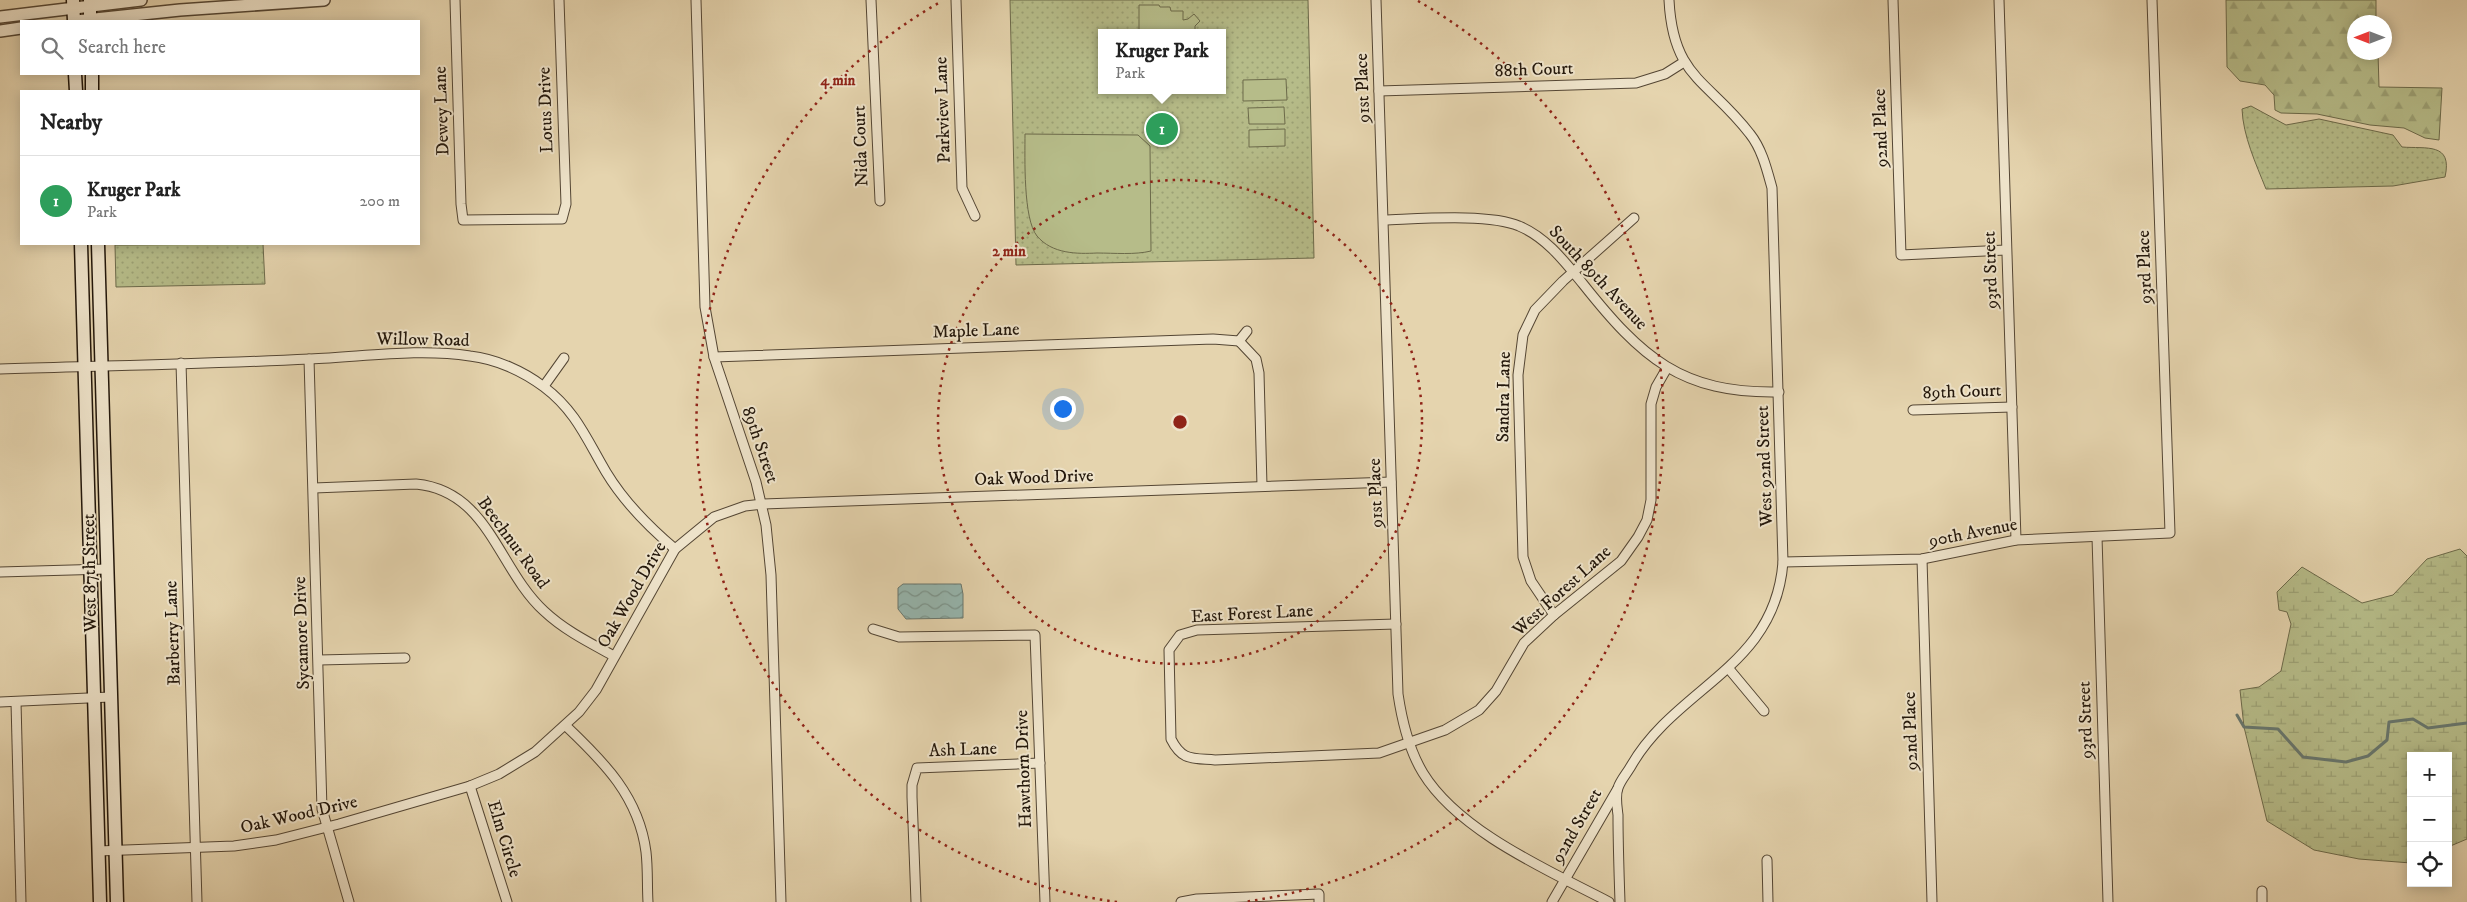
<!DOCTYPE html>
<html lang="en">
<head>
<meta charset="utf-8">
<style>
  body { margin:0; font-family:"IM FELL DW Pica",serif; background:#f2f2f2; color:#222 }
  .controls { position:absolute; right:15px; bottom:15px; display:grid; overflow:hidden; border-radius:0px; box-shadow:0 2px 12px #0003 }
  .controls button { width:45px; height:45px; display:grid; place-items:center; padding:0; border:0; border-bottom:1px solid #e0e0e0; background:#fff; color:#222; font:25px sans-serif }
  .compass { position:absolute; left:2347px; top:15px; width:45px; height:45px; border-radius:50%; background:#fff; box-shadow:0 2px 12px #0003; rotate:270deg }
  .you { position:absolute; left:1062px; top:408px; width:18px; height:18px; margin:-12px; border:4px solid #fff; border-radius:50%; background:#1a73e8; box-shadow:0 0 0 8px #1a73e833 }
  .badge { display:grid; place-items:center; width:32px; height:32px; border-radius:50%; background:#db2777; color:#fff; font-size:16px; font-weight:700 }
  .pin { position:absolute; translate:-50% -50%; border:2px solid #fff; box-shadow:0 1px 5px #0006 }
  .popup { position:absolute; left:1098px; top:29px; width:128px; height:65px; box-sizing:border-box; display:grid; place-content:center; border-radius:0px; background:#fff; filter:drop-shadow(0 1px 4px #0005); font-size:16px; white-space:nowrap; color:#767676 }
  .popup b { font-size:19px; color:#222 }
  .popup::after { content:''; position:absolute; left:50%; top:100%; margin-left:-10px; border:10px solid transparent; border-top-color:#fff }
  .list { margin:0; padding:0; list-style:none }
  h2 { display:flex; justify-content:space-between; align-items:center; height:65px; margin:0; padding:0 20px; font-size:21px }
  h2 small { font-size:16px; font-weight:400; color:#767676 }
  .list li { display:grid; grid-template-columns:32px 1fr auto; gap:15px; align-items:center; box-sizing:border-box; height:90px; padding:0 20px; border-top:1px solid #e0e0e0 }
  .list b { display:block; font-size:19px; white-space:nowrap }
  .list p { margin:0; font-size:16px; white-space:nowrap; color:#767676 }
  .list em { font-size:16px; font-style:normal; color:#767676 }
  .icon { flex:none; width:28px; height:28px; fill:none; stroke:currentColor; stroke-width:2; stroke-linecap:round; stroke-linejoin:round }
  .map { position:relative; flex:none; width:2467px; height:902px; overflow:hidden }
  .search { position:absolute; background:#fff; box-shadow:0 2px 12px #0003; left:20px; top:20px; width:400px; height:55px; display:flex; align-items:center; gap:12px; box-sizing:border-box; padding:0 18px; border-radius:0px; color:#767676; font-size:19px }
  .panel { position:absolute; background:#fff; box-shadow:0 2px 12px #0003; left:20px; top:90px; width:400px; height:155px; border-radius:0px }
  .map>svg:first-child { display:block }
  .grass { fill:url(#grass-dots); stroke:#6c6a4a; fill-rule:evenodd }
  .forest { fill:url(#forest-firs); stroke:#6c6a4a }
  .wetland { fill:url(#wetland-marsh); stroke:#6c6a4a }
  .pitch { fill:#b6bc89; stroke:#6c6a4a }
  .water { fill:url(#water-waves); stroke:#68776e }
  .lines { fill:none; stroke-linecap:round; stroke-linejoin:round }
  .stream { stroke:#68776e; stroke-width:3 }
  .minor-casing { stroke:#544634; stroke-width:11 }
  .tertiary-casing { stroke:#544634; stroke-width:14 }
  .secondary-casing { stroke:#23170b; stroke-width:15 }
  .minor { stroke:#eee3ca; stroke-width:9 }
  .tertiary { stroke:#eee3ca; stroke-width:11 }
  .secondary { stroke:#eee3ca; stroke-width:12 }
  .ring { fill:none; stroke:#8f2418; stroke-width:2.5; stroke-dasharray:2.5 5 }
  .labels { text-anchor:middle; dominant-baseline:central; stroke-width:4; stroke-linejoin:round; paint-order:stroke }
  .street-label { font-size:18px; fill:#23170b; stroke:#eee3ca }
  .centre { fill:#8f2418; stroke:#eee3ca; stroke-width:2.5 }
  .ring-label { font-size:15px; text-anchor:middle; font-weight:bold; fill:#8f2418; stroke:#eee3ca; stroke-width:4; stroke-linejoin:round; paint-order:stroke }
</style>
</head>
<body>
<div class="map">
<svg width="2467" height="902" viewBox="0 0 2467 902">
  <defs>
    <pattern id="grass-dots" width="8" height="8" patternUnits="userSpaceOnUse" patternTransform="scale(1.25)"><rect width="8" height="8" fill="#b6bc89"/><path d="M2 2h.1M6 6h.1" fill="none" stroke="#9ca175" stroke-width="1.8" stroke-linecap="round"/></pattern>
    <pattern id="forest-firs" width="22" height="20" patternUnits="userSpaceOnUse" patternTransform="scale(1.25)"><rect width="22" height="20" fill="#b6bc89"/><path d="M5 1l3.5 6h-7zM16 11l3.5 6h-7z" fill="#9ca175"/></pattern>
    <pattern id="wetland-marsh" width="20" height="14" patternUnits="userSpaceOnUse" patternTransform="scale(1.25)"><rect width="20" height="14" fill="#b6bc89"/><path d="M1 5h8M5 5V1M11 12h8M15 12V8" fill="none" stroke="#9ca175"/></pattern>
    <pattern id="water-waves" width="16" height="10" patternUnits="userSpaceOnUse" patternTransform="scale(1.25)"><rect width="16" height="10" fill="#96b7b0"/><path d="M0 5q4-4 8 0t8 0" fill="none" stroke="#7a948d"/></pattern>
  </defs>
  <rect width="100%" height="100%" fill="#e5d4ae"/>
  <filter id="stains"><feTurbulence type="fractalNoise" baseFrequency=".004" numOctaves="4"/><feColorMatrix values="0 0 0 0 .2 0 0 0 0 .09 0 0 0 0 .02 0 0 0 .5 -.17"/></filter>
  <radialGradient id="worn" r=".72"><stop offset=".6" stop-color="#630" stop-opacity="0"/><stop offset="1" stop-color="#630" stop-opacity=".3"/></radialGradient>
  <!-- grass -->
  <g class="grass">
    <path d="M 1010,0 L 1308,0 L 1314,258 L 1016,265 ZM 1102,33 L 1222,33 L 1222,90 L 1102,90 Z"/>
    <path d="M 2251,106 L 2286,125 L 2319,119 L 2393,135 L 2402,147 C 2426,149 2453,142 2445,177 L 2393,186 L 2266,189 C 2256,164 2243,136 2242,109 Z"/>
    <path d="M 263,244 L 265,284 L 116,287 L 115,245 Z"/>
  </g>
  <!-- forest -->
  <path class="forest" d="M 2226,0 L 2376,0 L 2376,22 L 2354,22 L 2354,52 L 2378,53 L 2379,87 L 2442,88 L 2439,140 L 2425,138 L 2404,128 L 2370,125 L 2317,114 L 2281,113 L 2275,110 L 2274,95 L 2265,85 L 2240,81 L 2227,67 Z"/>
  <!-- wetland -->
  <path class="wetland" d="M 2460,549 L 2467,556 L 2467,839 L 2448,847 L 2448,756 L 2411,756 L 2411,863 L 2359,859 L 2314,850 L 2267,821 L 2244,727 L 2240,690 L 2259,687 L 2281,671 L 2291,624 L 2287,612 L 2279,610 L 2277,592 L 2302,567 L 2362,603 L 2393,595 L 2427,559 Z"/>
  <!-- pitch -->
  <g class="pitch">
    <path d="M 1139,5 L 1159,5 L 1160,7 L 1170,7 L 1171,11 L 1183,11 L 1183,20 L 1188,19 L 1194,14 L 1200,21 L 1195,26 L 1195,30 L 1210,30 L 1210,33 L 1136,33 L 1139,29 Z"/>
    <path d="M 1286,79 L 1287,100 L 1243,101 L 1243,80 Z"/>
    <path d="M 1284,107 L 1285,124 L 1249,124 L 1248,108 Z"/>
    <path d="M 1285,129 L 1285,146 L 1249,147 L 1249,130 Z"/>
    <path d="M 1025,134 L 1138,135 L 1150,146 L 1151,251 C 1135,255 1114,253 1097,253 C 1077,254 1052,254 1037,236 C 1023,219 1025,157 1025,134 Z"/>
  </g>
  <!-- water -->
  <path class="water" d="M 903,584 L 961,584 L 963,594 L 963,618 L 906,619 L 898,609 L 898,588 Z"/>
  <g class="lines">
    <!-- stream -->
    <path class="stream" d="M 2237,715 L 2244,727 L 2278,729 L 2303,757 L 2346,762 L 2368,756 L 2387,740 L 2389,722 L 2413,719 L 2428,728 L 2467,723"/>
    <defs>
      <g id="minor">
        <path d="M 455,0 L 461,204 L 463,220 L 562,219 L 566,204 L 559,0"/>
        <path d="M 696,0 L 705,307 L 714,357 L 756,482 L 766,525 L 771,575 L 781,902"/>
        <path d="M 871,0 L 880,201"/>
        <path d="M 956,0 L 962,188 L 975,216"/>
        <path d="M 1376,0 L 1398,694 C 1402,721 1409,750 1423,773 C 1459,832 1550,871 1609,902"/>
        <path d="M 1893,0 L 1901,255 L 2006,250"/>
        <path d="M 1999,0 L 2016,540"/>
        <path d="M 1379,91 L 1636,83 L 1665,74 L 1684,62"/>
        <path d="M 1384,220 C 1417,219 1490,213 1519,226 C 1546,237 1565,262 1583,284 C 1641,357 1681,394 1779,392"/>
        <path d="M 1239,341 L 1256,359 L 1259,373 L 1262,486"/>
        <path d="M 1239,341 L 1247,331"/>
        <path d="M 714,357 L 1213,339 L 1239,341"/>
        <path d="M 309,359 L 322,809 L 349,902"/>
        <path d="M 181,363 L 197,902"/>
        <path d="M 0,369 C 103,366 207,364 310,359 C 363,357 418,348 470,356 C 496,359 523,371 544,387 C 576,411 587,440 606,472 C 624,502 649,527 675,549"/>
        <path d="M 544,386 L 564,358"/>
        <path d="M 1913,410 L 2012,407"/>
        <path d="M 314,488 L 416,484 C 489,491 498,569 544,611 C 564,630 590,643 614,656"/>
        <path d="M 2097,537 L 2108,902"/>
        <path d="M 1922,559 L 1932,902"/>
        <path d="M 1783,562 L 1922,559 L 2016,540 L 2170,533 L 2152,0"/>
        <path d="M 0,572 L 107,569"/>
        <path d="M 1554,615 L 1531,581 L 1523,557 L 1518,375 L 1523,335 L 1535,310 L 1563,281 L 1634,218"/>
        <path d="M 1396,624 L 1197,630 L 1180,635 L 1169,650 L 1171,739 C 1182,761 1192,758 1215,760 L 1379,753 L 1445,730 L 1479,710 L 1496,691 L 1524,643 L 1554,615 L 1621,561 L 1638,537 L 1647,520 L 1651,500 L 1651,404 L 1656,387 L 1667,368"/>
        <path d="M 873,629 L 899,637 L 1035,635 L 1045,902"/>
        <path d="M 319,660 L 405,658"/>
        <path d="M 1729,669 L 1764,711"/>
        <path d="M 0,702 L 110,697"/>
        <path d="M 16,702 L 21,902"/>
        <path d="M 566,726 C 604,762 639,797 646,852 C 648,869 647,886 648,902"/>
        <path d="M 470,786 L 507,902"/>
        <path d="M 98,851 L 234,846 L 276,840 L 339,824 L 470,786 L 499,774 L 535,752 L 579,712 L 596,690 L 675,549 L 714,517 L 745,506 L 763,504 L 1391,482"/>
        <path d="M 1767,860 L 1768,902"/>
        <path d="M 2262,891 L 2262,902"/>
        <path d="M 916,902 L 912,797 L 912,785 L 917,768 L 1040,763"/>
        <path d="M 1181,902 L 1197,899 L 1319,894 L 1319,902"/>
        <path d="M 1552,902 L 1617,790"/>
        <path d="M 1620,902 C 1619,873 1618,844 1618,815 C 1617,807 1615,796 1618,788 C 1620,781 1627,773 1631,766 C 1677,686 1775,668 1783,562 L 1772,188 C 1767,170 1762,149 1750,134 C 1709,80 1673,79 1669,0"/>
      </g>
      <g id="tertiary">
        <path d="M 0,17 L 141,0"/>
        <path d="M 76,21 L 180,10 L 324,0"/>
        <path d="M 0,31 L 21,28"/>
      </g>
      <g id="secondary">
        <path d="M 73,0 L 74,21"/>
        <path d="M 90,0 L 90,21"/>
        <path d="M 75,74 L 76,91"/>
        <path d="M 92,74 L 92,91"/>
        <path d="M 81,244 L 100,902"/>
        <path d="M 98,244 L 117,902"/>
      </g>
    </defs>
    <!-- minor casing -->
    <use href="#minor" class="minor-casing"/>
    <!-- tertiary casing -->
    <use href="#tertiary" class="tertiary-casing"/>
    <!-- secondary casing -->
    <use href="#secondary" class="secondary-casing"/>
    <!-- minor -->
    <use href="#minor" class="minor"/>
    <!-- tertiary -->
    <use href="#tertiary" class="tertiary"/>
    <!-- secondary -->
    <use href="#secondary" class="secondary"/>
  </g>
  <!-- distance rings -->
  <g class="ring">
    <circle cx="1180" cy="422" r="242"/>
    <path d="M1117 902A484 484 0 0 1 942 1M1418 1A484 484 0 0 1 1243 902"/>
  </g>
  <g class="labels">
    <!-- street labels -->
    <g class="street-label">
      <text transform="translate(1534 70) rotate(-2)">88th Court</text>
      <text transform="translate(1363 88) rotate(-92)">91st Place</text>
      <text transform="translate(546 110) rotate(-92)">Lotus Drive</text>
      <text transform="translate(943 110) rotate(-92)">Parkview Lane</text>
      <text transform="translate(442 111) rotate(-92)">Dewey Lane</text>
      <text transform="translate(1881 128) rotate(-92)">92nd Place</text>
      <text transform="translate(861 146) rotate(-92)">Nida Court</text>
      <text transform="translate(2145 267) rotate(-92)">93rd Place</text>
      <text transform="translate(1991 270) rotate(-92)">93rd Street</text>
      <text transform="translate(1598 278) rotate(47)">South 89th Avenue</text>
      <text transform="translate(976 331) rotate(-2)">Maple Lane</text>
      <text transform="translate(423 340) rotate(1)">Willow Road</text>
      <text transform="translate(1962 392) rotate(-2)">89th Court</text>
      <text transform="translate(1504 397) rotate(-89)">Sandra Lane</text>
      <text transform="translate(760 445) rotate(71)">89th Street</text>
      <text transform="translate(1765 466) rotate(-92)">West 92nd Street</text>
      <text transform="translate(1034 478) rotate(-2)">Oak Wood Drive</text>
      <text transform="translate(1376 493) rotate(-92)">91st Place</text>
      <text transform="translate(1973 533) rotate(-11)">90th Avenue</text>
      <text transform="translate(513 543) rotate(54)">Beechnut Road</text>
      <text transform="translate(90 573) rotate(-91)">West 87th Street</text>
      <text transform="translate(1562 591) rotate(-42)">West Forest Lane</text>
      <text transform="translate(632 595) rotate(-60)">Oak Wood Drive</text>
      <text transform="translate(1252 614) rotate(-3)">East Forest Lane</text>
      <text transform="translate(173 633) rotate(-92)">Barberry Lane</text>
      <text transform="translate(302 633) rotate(-92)">Sycamore Drive</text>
      <text transform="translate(2086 720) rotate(-92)">93rd Street</text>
      <text transform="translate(1911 731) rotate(-92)">92nd Place</text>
      <text transform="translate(963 750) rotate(-2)">Ash Lane</text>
      <text transform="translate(1024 769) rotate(-92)">Hawthorn Drive</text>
      <text transform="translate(299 815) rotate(-13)">Oak Wood Drive</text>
      <text transform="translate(1577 826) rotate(-60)">92nd Street</text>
      <text transform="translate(504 839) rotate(73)">Elm Circle</text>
    </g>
  </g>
  <circle cx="1180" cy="422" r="8" class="centre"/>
  <g class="ring-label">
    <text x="838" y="85">4 min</text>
    <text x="1009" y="256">2 min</text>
  </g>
  <rect width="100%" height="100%" filter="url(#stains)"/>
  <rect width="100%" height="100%" fill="url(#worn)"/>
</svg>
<div class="controls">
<button>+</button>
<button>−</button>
<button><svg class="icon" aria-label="locate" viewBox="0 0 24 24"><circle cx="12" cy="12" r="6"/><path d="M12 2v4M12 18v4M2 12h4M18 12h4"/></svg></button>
</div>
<svg class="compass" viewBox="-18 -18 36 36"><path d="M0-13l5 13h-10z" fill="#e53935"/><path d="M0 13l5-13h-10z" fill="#767676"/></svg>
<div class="you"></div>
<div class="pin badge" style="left:1162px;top:129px;background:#2e9e5b">1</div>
<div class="popup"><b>Kruger Park</b>Park</div>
<div class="search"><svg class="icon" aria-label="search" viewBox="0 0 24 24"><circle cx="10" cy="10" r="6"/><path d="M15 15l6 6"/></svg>Search here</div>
<section class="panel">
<h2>Nearby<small></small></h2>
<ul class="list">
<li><span class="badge" style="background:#2e9e5b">1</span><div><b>Kruger Park</b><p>Park</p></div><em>200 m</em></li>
</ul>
</section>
</div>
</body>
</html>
